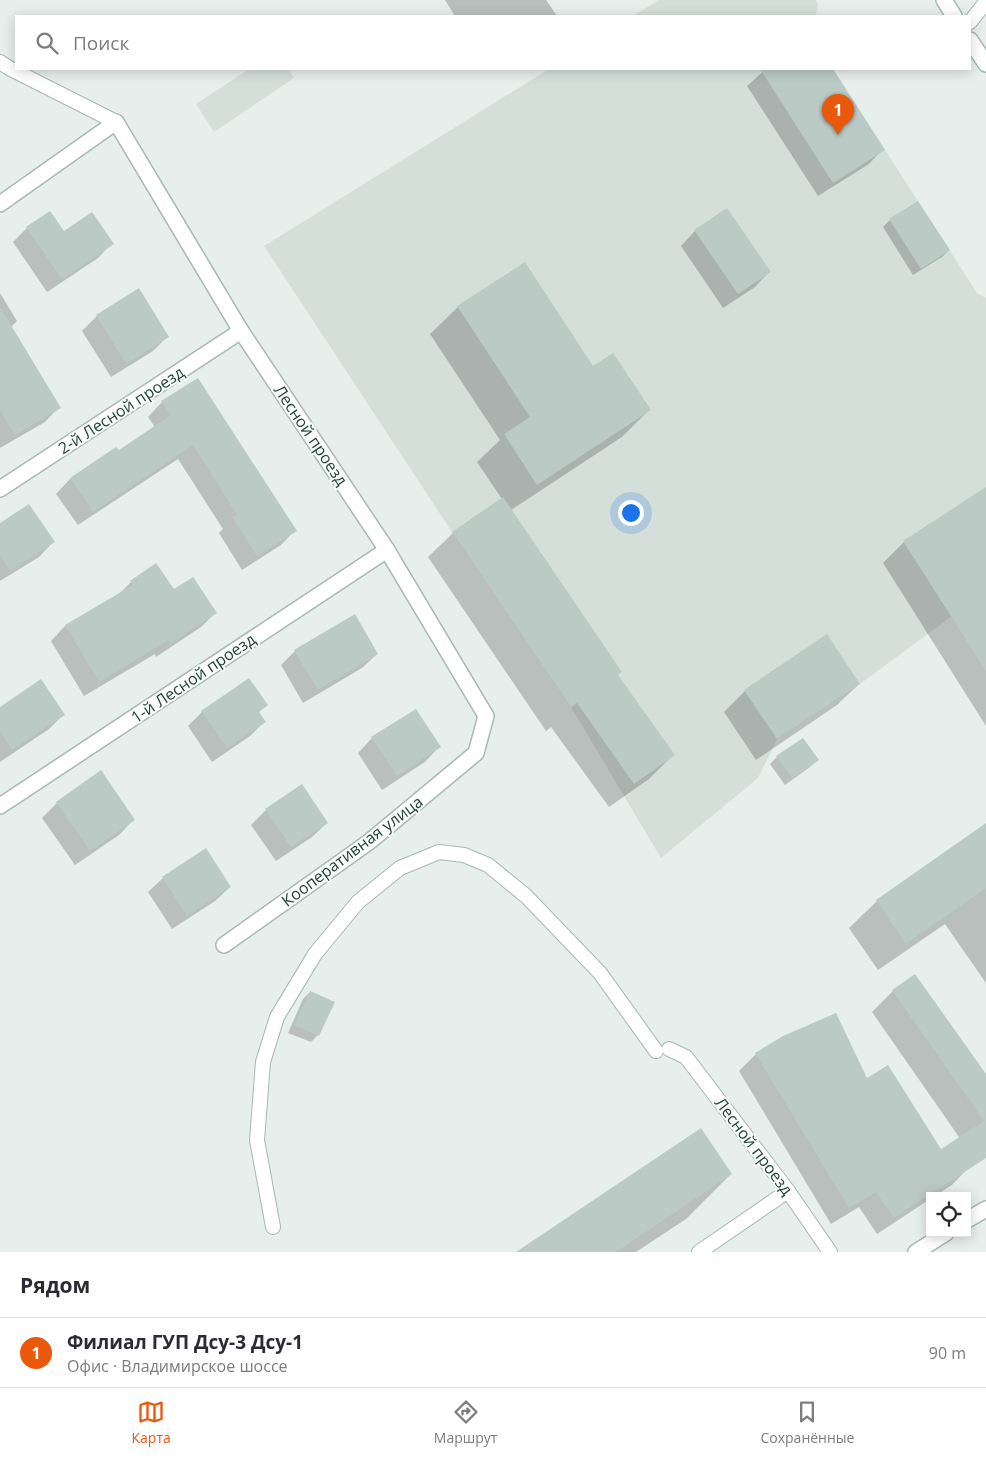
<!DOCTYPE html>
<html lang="ru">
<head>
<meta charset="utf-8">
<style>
  body { margin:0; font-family:"Open Sans",sans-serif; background:#f7f7f7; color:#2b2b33 }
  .controls { position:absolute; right:15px; bottom:15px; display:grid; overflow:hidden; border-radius:0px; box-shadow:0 2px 12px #0003 }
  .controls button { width:45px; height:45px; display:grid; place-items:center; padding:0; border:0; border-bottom:1px solid #e1e1e2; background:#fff; color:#2b2b33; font:25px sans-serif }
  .you { position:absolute; left:630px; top:512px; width:18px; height:18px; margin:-12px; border:4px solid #fff; border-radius:50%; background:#1a73e8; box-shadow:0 0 0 8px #1a73e833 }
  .badge { display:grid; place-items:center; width:32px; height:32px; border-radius:50%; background:#ea580c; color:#fff; font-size:16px; font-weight:700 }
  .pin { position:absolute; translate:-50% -41px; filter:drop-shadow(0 1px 2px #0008) }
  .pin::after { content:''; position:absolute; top:26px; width:18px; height:15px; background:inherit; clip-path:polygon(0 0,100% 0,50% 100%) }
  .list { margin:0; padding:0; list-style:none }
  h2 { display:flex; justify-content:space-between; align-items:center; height:65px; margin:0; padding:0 20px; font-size:21px }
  h2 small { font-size:16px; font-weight:400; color:#7c7c81 }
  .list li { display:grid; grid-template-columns:32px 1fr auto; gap:15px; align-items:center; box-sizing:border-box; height:70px; padding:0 20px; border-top:1px solid #e1e1e2 }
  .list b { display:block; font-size:19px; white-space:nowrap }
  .list p { margin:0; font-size:16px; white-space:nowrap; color:#7c7c81 }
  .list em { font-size:16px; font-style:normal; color:#7c7c81 }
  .icon { flex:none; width:28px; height:28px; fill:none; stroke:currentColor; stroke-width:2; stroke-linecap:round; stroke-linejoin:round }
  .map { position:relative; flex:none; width:986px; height:1252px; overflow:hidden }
  .search { position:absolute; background:#fff; box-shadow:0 2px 12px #0003; left:15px; right:15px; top:15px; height:55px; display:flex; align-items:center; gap:12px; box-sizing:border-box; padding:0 18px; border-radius:0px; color:#7c7c81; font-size:19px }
  .sheet { height:135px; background:#fff }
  nav { display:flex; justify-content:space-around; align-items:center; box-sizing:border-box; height:70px; border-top:1px solid #e1e1e2; background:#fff; font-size:14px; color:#7c7c81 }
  nav a { display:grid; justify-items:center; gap:2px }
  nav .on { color:#ea580c }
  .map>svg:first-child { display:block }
  .built { fill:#d4dfda }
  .shadow { fill:#0003 }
  .building { fill:#bbcac4 }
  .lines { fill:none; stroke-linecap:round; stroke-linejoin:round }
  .lane-casing { stroke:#a8b8b2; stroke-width:16 }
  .street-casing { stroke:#a8b8b2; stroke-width:18 }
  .secondary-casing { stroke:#a4bbb3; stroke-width:18 }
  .lane { stroke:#fff; stroke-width:14 }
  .street { stroke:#fff; stroke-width:15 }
  .secondary { stroke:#fff; stroke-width:15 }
  .labels { text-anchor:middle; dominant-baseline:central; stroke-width:4; stroke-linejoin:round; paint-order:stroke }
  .street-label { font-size:16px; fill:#24423a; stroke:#f7fbf9 }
</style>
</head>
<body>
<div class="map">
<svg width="986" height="1252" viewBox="0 0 986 1252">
  <rect width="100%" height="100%" fill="#e6efeb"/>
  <!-- built -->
  <g class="built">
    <path d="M 659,0 L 816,0 L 818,4 L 816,16 L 633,16 Z"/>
    <path d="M 249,69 L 288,69 L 294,78 L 214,132 L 196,104 Z"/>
    <path d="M 549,69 L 833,69 L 977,293 L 986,298 L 986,567 L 952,616 L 860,684 L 777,739 L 758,778 L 661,858 L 571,707 L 452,532 L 264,246 Z"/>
  </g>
  <!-- shadow -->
  <g class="shadow">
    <path d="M 445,0 L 546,0 L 557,16 L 455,16 Z"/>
    <path d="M 766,69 L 832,69 L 883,149 L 869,164 L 818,196 L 747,86 Z"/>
    <path d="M 918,202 L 949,250 L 942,257 L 913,275 L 883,227 L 890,220 Z"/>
    <path d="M 27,228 L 63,233 L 112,243 L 98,258 L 47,292 L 13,242 Z"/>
    <path d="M 695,231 L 769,272 L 755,287 L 723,308 L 681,246 Z"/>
    <path d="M 138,290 L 168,336 L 153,351 L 111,377 L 82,331 L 97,316 Z"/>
    <path d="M 0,293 L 17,321 L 11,327 L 59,407 L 45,422 L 0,448 Z"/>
    <path d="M 458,307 L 593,367 L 649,410 L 622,437 L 511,510 L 617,676 L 673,755 L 649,779 L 609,807 L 551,727 L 546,731 L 428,557 L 453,533 L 502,499 L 477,462 L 500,440 L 430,334 Z"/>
    <path d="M 162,402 L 295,530 L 281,545 L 242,570 L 219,533 L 223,529 L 178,459 L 78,525 L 56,494 L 70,479 L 116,448 L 118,452 L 155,427 L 148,417 Z"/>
    <path d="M 986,489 L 986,726 L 883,563 L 904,542 Z"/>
    <path d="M 0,524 L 53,542 L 39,557 L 0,581 Z"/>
    <path d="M 131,582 L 174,591 L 215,613 L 201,627 L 156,657 L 155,654 L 84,696 L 51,641 L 65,626 L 116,597 Z"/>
    <path d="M 295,651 L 377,654 L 362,668 L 303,703 L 281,665 Z"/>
    <path d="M 859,684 L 837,705 L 756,760 L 724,712 L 745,691 Z"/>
    <path d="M 266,705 L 258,713 L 264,722 L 250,736 L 212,762 L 188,726 L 202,712 Z"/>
    <path d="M 0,708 L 63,715 L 49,729 L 0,762 Z"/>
    <path d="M 372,738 L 439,747 L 425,762 L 382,790 L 358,753 Z"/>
    <path d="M 777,757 L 817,760 L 810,767 L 785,785 L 770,764 Z"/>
    <path d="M 101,772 L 133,820 L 119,835 L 75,865 L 42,818 L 57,803 Z"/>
    <path d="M 302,786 L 327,823 L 312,837 L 276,861 L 251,825 L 266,810 Z"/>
    <path d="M 986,825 L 986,983 L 945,924 L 878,970 L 849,928 L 877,901 Z"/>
    <path d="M 206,850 L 230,887 L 215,901 L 172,929 L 148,892 L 163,878 Z"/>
    <path d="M 893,991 L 986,1076 L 986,1133 L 966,1147 L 872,1012 Z"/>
    <path d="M 310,992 L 318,1035 L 311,1042 L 288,1033 L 303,999 Z"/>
    <path d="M 756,1054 L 866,1080 L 940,1151 L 968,1168 L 952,1185 L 935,1196 L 930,1196 L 930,1199 L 877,1234 L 859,1207 L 831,1224 L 739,1071 Z"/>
    <path d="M 731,1174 L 686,1219 L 636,1252 L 518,1252 Z"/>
  </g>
  <!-- building -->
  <g class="building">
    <path d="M 760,69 L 833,69 L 885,150 L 833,183 Z"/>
    <path d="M 918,201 L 950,250 L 921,269 L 889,219 Z"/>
    <path d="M 727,208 L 771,272 L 738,294 L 694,230 Z"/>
    <path d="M 50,211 L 64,231 L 92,212 L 114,244 L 62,279 L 26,227 Z"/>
    <path d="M 525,262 L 593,366 L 613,353 L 651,410 L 537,485 L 504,434 L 530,417 L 457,306 Z"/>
    <path d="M 139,288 L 169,337 L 126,364 L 96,315 Z"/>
    <path d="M 0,307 L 61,408 L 15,435 L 0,410 Z"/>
    <path d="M 198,378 L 297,531 L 257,556 L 232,517 L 237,515 L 193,445 L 93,512 L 70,478 L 116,447 L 119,450 L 171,415 L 161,401 Z"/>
    <path d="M 986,487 L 986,671 L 903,541 Z"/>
    <path d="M 503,497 L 622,672 L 618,675 L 675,755 L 634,784 L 577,703 L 571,707 L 452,532 Z"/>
    <path d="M 29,504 L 55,542 L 10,571 L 0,555 L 0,523 Z"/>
    <path d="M 156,563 L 174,589 L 193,577 L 217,613 L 171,643 L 169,640 L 99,682 L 65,625 L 133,585 L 130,581 Z"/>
    <path d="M 355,614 L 378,654 L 318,690 L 294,650 Z"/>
    <path d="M 827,634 L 860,684 L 777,739 L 744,690 Z"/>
    <path d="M 249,678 L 268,705 L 259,712 L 266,722 L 227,748 L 201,711 Z"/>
    <path d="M 41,679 L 65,715 L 12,750 L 0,731 L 0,707 Z"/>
    <path d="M 416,709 L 441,747 L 397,776 L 371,737 Z"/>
    <path d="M 803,738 L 819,760 L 793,779 L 776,756 Z"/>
    <path d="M 101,770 L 135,820 L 90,851 L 56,802 Z"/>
    <path d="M 302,784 L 328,823 L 291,847 L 265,809 Z"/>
    <path d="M 986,823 L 986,888 L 906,944 L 876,900 Z"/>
    <path d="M 206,848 L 231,887 L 187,916 L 162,877 Z"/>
    <path d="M 915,974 L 986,1074 L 986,1158 L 894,1218 L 876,1192 L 849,1208 L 755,1053 L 783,1036 L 836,1013 L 867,1078 L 888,1065 L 941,1149 L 984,1121 L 892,990 Z"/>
    <path d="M 310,991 L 335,1002 L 319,1036 L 294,1025 Z"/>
    <path d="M 701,1128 L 732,1174 L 616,1252 L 516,1252 Z"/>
  </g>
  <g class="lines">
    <defs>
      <g id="lane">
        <path d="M 970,22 L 986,2"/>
        <path d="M 0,62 L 9,68 L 116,122"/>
        <path d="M 669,1049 L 686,1057 L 788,1191 L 830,1252"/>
        <path d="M 273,1227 L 257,1140 L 263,1062 L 277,1017 L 315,954 L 358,902 L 400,868 L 439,852 L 464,855 L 488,865 L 526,896 L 600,973 L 656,1051"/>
        <path d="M 699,1252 L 788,1191"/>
      </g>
      <g id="street">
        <path d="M 0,204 L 116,122 L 241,331 L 387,550 L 486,716 L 476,753 L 369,842 L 224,945"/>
        <path d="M 0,489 L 241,331"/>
        <path d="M 0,806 L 387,550"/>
        <path d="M 967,1220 L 986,1209"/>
        <path d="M 916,1252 L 946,1233"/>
      </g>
      <g id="secondary">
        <path d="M 944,0 L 954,16"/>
        <path d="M 970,40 L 986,64"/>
      </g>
    </defs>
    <!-- lane casing -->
    <use href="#lane" class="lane-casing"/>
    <!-- street casing -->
    <use href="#street" class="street-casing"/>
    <!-- secondary casing -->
    <use href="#secondary" class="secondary-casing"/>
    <!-- lane -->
    <use href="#lane" class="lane"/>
    <!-- street -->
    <use href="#street" class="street"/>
    <!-- secondary -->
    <use href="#secondary" class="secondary"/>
  </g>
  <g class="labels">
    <!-- street labels -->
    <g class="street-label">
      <text transform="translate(121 410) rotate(-33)">2-й Лесной проезд</text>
      <text transform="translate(311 435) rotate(56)">Лесной проезд</text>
      <text transform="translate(193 678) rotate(-34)">1-й Лесной проезд</text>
      <text transform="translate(352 851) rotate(-37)">Кооперативная улица</text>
      <text transform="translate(754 1146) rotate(53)">Лесной проезд</text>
    </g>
  </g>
</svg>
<div class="controls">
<button><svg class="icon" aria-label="locate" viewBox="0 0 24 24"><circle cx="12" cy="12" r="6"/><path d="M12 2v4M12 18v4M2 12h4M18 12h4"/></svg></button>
</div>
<div class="you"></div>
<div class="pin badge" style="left:838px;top:135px">1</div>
<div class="search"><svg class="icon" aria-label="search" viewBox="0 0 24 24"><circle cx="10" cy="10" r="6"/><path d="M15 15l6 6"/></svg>Поиск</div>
</div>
<section class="sheet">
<h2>Рядом<small></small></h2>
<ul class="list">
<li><span class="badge">1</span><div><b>Филиал ГУП Дсу-3 Дсу-1</b><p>Офис · Владимирское шоссе</p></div><em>90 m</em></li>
</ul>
</section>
<nav>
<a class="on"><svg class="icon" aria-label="map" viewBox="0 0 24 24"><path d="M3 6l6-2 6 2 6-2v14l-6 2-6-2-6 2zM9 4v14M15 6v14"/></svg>Карта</a>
<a><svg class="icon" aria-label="directions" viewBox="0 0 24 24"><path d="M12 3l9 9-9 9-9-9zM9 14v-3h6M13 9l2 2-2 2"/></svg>Маршрут</a>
<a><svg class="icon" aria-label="saved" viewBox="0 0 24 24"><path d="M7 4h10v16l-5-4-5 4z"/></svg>Сохранённые</a>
</nav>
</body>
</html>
